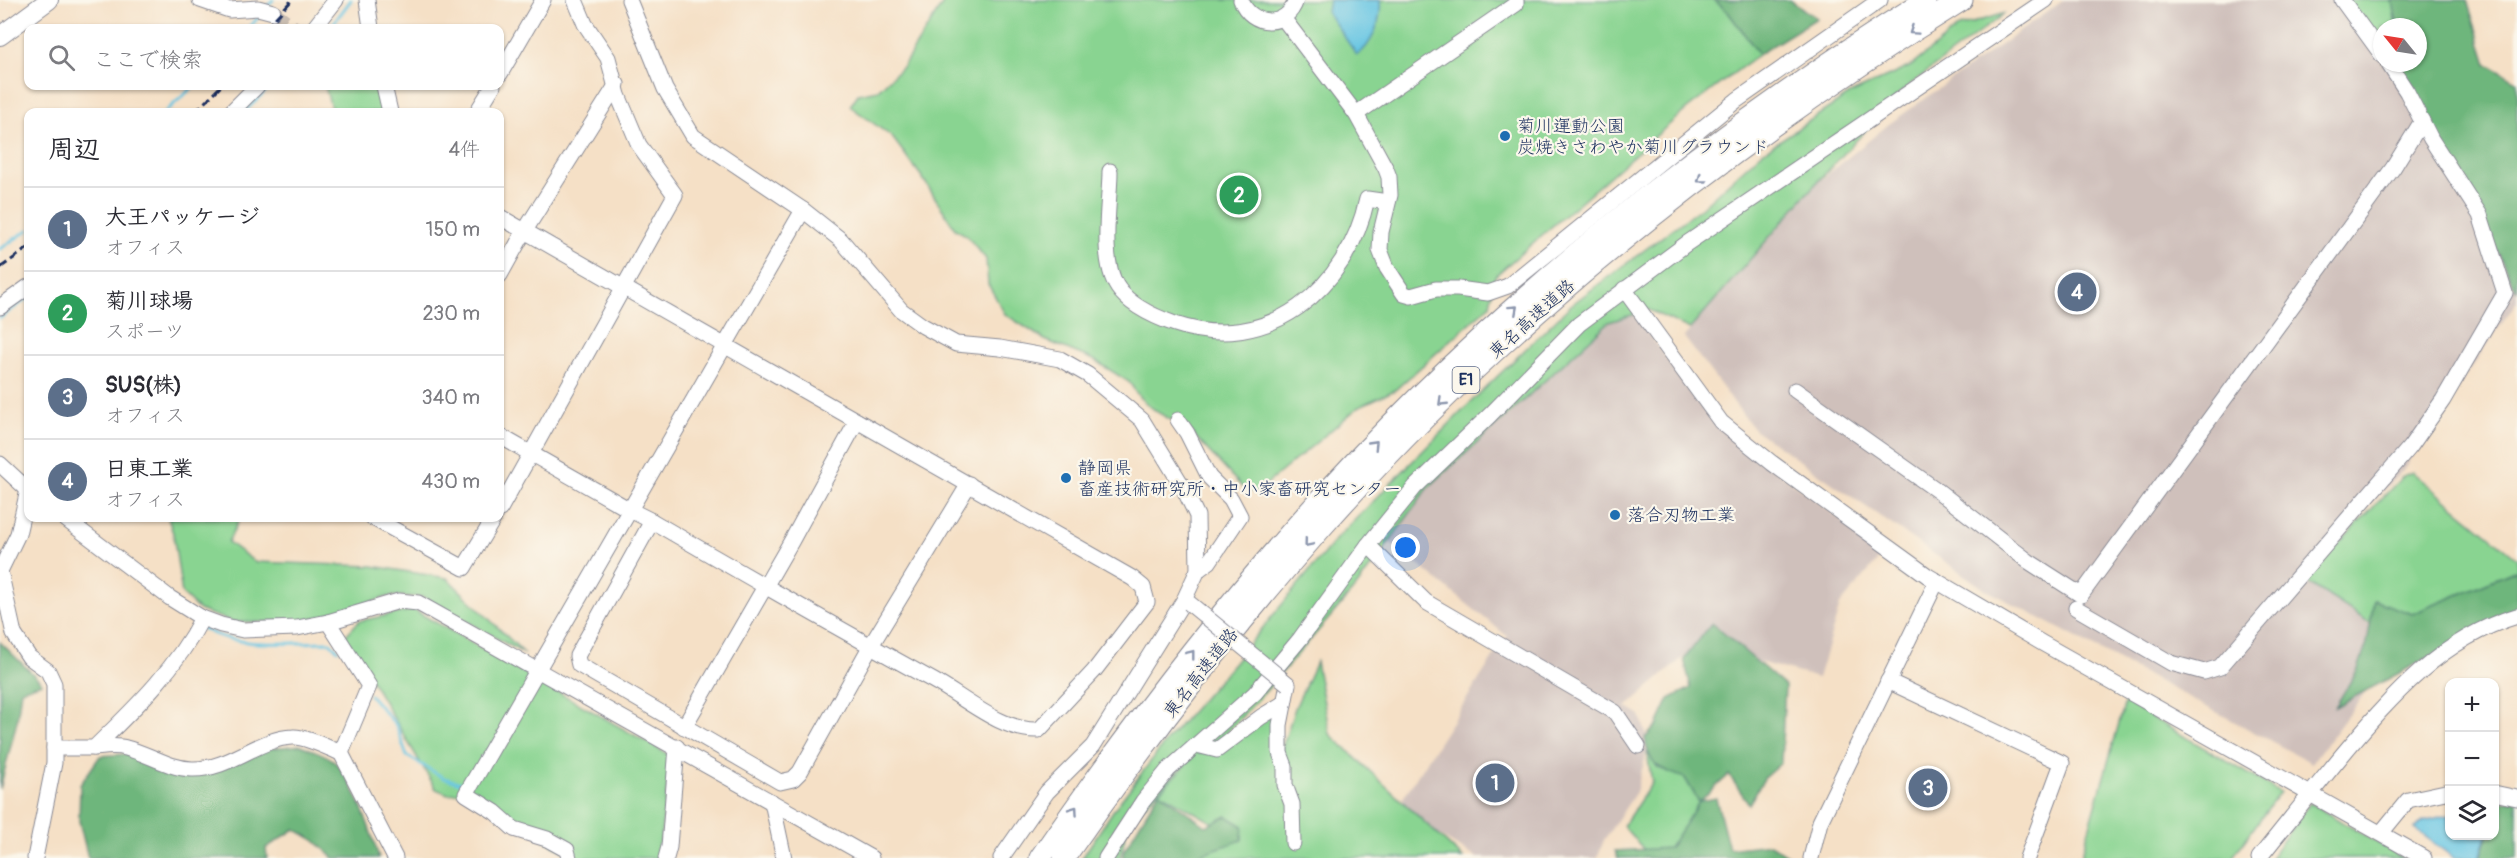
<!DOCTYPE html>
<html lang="ja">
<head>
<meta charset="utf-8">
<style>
  body { margin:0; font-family:Pangolin,"Klee One",sans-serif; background:#f7f7f7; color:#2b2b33 }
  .controls { position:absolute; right:18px; bottom:18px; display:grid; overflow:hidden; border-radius:12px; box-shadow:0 2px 4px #0004 }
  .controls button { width:54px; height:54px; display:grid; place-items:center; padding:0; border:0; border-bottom:2px solid #e1e1e2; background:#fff; color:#2b2b33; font:30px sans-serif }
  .compass { position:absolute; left:2373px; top:18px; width:54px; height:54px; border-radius:50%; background:#fff; box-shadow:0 2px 4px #0004; rotate:300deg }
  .you { position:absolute; left:1406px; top:548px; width:21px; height:21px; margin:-15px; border:4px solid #fff; border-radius:50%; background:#1a73e8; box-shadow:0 0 0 9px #1a73e833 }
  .badge { display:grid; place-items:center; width:39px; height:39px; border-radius:50%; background:#0f766e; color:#fff; font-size:20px; font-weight:700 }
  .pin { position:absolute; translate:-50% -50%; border:3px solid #fff; box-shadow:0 2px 6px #0006 }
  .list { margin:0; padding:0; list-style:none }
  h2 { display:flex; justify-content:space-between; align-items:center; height:78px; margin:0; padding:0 24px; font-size:26px }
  h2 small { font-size:20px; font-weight:400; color:#7c7c81 }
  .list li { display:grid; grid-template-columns:39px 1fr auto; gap:18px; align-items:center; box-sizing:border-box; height:84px; padding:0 24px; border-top:2px solid #e1e1e2 }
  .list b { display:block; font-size:22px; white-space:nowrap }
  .list p { margin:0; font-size:20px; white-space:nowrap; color:#7c7c81 }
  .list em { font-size:20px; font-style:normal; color:#7c7c81 }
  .icon { flex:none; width:33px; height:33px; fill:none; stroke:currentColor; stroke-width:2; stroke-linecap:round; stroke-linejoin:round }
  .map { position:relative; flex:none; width:2517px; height:858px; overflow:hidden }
  .search { position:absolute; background:#fff; box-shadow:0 2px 4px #0004; left:24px; top:24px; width:480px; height:66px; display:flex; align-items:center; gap:15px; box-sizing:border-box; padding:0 21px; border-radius:12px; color:#7c7c81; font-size:22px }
  .panel { position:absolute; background:#fff; box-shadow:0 2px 4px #0004; left:24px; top:108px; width:480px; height:414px; border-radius:12px }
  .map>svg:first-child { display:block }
  .industrial { fill:#cfc0bb }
  .green { fill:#89d491; stroke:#528278; stroke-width:1.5 }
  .forest { fill:#6eb67b; stroke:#44726c; stroke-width:1.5 }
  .water { fill:#64c4e2; stroke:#407aa0; stroke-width:1.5 }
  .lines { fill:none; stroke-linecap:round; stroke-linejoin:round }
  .stream { stroke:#64c4e2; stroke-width:3 }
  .minor-tunnel { stroke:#c9bdb1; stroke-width:15; stroke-dasharray:15 8; stroke-linecap:butt }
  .minor-casing { stroke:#888892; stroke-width:17 }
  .major-casing { stroke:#888892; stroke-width:20 }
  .highway-casing { stroke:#888892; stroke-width:23 }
  .minor { stroke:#fff; stroke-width:15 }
  .major { stroke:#fff; stroke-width:18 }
  .highway { stroke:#fff; stroke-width:21 }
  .rail { stroke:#1b2f5e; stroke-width:3; stroke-dasharray:9 4.5; stroke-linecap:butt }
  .minor-bridge-casing { stroke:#888892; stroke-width:17; stroke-linecap:butt }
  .minor-bridge { stroke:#fff; stroke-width:15 }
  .oneway { stroke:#8d97ae }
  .poi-dot { fill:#1f6fb2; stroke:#fbf7ec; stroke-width:2 }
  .labels { text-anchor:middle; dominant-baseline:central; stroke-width:4.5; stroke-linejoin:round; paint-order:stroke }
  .shield { fill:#fbf7ec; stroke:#5e6b89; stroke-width:1.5 }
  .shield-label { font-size:16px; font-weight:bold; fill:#1b2f5e }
  .poi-label { font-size:18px; fill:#1b2f5e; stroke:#fbf7ec; text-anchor:start }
  .street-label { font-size:18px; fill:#1b2f5e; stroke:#fbf7ec }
</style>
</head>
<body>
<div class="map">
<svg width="2517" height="858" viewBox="0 0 2517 858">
  <rect width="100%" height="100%" fill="#fbf7ec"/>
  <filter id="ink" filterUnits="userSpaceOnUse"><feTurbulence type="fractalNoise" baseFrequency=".0167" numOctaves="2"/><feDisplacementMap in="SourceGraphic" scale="12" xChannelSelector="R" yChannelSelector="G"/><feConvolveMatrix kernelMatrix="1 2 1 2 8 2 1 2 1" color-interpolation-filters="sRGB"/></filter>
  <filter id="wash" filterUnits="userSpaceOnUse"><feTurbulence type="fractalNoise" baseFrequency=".008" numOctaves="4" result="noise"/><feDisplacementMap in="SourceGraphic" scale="24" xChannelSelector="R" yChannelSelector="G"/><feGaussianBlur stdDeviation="1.35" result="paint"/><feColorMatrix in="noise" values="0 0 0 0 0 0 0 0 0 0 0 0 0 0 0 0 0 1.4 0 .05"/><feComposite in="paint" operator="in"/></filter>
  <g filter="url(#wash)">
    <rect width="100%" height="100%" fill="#f5e0c6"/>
    <!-- industrial -->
    <g class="industrial">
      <path d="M 2064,0 L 2401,0 L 2404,27 L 2382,27 L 2382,63 L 2409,63 L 2517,245 L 2517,301 L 2402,471 L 2311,567 L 2396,651 L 2312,763 L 1983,588 L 1754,429 L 1684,337 L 1817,183 L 1889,124 Z"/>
      <path d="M 1624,301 L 1716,425 L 1884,553 L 1840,605 L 1818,678 L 1748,659 L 1709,635 L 1626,707 L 1640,715 L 1649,743 L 1636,792 L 1604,840 L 1597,858 L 1477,858 L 1396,809 L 1507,636 L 1382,536 L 1430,476 Z"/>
    </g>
    <!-- green -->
    <g class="green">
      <path d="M 945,0 L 1714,0 L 1728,12 L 1759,54 L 1687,109 L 1495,276 L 1490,305 L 1395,390 L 1360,406 L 1256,493 L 1242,487 L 1189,430 L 1157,412 L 1140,398 L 1129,382 L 1094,360 L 1045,340 L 1005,314 L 988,284 L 986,259 L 966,235 L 955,229 L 922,177 L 892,137 L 850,106 L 858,94 L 878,90 L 903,66 Z"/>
      <path d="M 2341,0 L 2392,0 L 2396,27 L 2382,27 L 2382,57 Z"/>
      <path d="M 2005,13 L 1903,90 L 1811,189 L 1690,329 L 1649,310 L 1609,322 L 1429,487 L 1357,586 L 1266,691 L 1220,740 L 1198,754 L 1217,750 L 1275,708 L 1281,751 L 1295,708 L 1316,662 L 1330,734 L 1463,858 L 1170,858 L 1243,826 L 1227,816 L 1213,823 L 1159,792 L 1193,757 L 1184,763 L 1128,823 L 1120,858 L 1082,858 L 1115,808 L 1167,740 L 1233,664 L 1335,540 L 1472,401 L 1571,305 L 1702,207 L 1761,153 L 1850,94 L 1911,66 L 1959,27 Z"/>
      <path d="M 325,86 L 379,86 L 386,112 L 332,112 Z"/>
      <path d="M 2412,472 L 2517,558 L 2517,570 L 2412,614 L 2374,600 L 2370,623 L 2304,580 L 2403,476 Z"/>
      <path d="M 168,518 L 240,518 L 228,542 L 255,562 L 372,566 L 447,578 L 525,654 L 423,597 L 391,596 L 302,622 L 233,622 L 199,610 L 182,594 L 173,533 Z"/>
      <path d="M 414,610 L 671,756 L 658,858 L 575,858 L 465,792 L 448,794 L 436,789 L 345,636 L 359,621 Z"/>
      <path d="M 2125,702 L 2280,792 L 2232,858 L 2081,858 Z"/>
      <path d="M 1647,752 L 1658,768 L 1685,778 L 1699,802 L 1672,852 L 1647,853 L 1623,826 L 1652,783 Z"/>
      <path d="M 2310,803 L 2403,858 L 2270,858 Z"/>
    </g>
    <!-- forest -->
    <g class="forest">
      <path d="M 1714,0 L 1789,0 L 1817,18 L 1759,54 L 1728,12 Z"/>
      <path d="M 2392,0 L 2467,0 L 2487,64 L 2517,81 L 2517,291 L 2473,202 L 2407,92 L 2403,63 L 2418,63 L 2418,27 L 2398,27 Z"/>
      <path d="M 2517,570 L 2517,611 L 2335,707 L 2358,669 L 2367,643 L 2374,600 L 2412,614 Z"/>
      <path d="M 1712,623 L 1785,686 L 1781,763 L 1765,777 L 1749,804 L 1729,775 L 1700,801 L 1716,798 L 1729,849 L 1770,844 L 1792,858 L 1618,858 L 1615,851 L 1669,848 L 1699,802 L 1685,778 C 1660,769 1649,767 1645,738 L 1657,725 L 1669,699 L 1691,688 L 1684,659 Z"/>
      <path d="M 0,642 L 42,683 L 21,690 L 17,721 L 0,789 Z"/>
      <path d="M 301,745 C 311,750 327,754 334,761 C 355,782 371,831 379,858 L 334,858 L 314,840 L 295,829 L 266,848 L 267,858 L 88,858 L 79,821 L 80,785 L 100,756 L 127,754 L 157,768 L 193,775 L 263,749 Z"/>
      <path d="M 1159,792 L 1206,826 L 1227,816 L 1243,826 L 1242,840 L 1195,856 L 1123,858 L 1124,850 Z"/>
      <path d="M 2517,800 L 2517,858 L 2481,858 L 2488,836 L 2494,836 L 2495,815 L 2499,802 Z"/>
    </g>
    <!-- water -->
    <g class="water">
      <path d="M 1329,0 L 1380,0 C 1382,18 1373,45 1357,55 L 1327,12 Z"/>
      <path d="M 2449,815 L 2450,836 L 2487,836 L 2480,858 L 2454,858 L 2415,829 L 2423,821 Z"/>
    </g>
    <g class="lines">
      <!-- stream -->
      <g class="stream">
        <path d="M 267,6 L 273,0"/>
        <path d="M 249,28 L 261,14"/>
        <path d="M 330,28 L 351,0"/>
        <path d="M 165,112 L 194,86"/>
        <path d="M 244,112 L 271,86"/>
        <path d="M 0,249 L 28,230"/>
        <path d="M 0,318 L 28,298"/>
        <path d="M 201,627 C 236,650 289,642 329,642 L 338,650"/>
        <path d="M 370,695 L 396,725 L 407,756 L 444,778 L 461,783"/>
      </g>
    </g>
  </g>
  <g filter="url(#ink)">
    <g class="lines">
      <!-- minor-tunnel -->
      <path class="minor-tunnel" d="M 273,12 L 294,28"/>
      <defs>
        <g id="minor">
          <path d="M 200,0 L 229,10 L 258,8 L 273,12"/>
          <path d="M 367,0 L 371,28"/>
          <path d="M 629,0 L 665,89 L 693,136 L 803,210 L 841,240 L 901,310 L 923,326 L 956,344 L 1000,348 L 1060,359 L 1088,375 L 1142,420 L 1183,487 L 1197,516 L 1198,570 L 1184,600 L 1093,746 L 1047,792 L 1001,858"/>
          <path d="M 1241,0 C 1251,27 1287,29 1296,0"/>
          <path d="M 2342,0 L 2382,55"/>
          <path d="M 1283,18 L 1356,114 L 1386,169 L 1389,177 L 1390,195 L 1381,232 L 1380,250 L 1387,268 L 1404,294 L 1411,296 L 1436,289 L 1458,289 L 1488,293 L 1508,286 L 1737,100 L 1880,0"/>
          <path d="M 314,28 L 336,0"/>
          <path d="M 500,74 L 543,0"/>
          <path d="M 384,86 L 390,112"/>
          <path d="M 231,112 L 257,86"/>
          <path d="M 477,112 L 493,86"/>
          <path d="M 1356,114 L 1516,4 L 1516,0"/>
          <path d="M 1110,171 C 1110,204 1099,260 1118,288 C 1130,306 1155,317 1175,324 C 1268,356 1348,288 1367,199 L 1388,202"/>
          <path d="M 500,217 L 1132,578 L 1143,587 L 1147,602 L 1094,671 L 1039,730 C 1003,732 965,698 934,681 C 839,629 745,575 652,521 L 630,510 L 500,436"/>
          <path d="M 500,275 L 524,232 L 617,84"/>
          <path d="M 1624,289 L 1721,422 L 1772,463 L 1928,576 L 2042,643 L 2424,858"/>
          <path d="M 0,307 L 28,287"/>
          <path d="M 1795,390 L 1938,491 L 2028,561 L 2081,595 L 2393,168 L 2422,121"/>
          <path d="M 1178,420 L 1187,433 L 1209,477 L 1231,499 L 1240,516 L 1209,562 L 1198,570"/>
          <path d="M 0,464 L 28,490"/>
          <path d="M 28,490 L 18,534 L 0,571 L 14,634 L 29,657 L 48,671 L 54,684 L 54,763 L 35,858"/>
          <path d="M 500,509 L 675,195 L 639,145 L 618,95 L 608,58 L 585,24 L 575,0"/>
          <path d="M 64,518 L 170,598 L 202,618 L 221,625 L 243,630 L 297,628 L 328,622 L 399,601 L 418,603 L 871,858"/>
          <path d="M 373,518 L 464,568 L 494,518"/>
          <path d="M 652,521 L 577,656 L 579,665 L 780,782 L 793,779 L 800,772 L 870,647 L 969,484"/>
          <path d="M 1368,545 L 1426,602 L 1615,712 L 1638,746"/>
          <path d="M 2076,608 L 2171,663 L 2204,672 L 2220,667 L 2410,447 L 2443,400 L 2505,293 L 2480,215 L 2431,139 L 2407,92 L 2388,63"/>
          <path d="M 328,622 L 369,686 L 341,753 L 395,858"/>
          <path d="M 1888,681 L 2062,763 L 2027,858"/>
          <path d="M 1288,684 L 1280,725 L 1280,753 L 1285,766 L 1285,785 L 1292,804 L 1293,843"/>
          <path d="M 684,727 L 792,540 L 857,421"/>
          <path d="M 1197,745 L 1217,750 L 1261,717 L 1284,703"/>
          <path d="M 54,748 L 94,748 C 134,709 176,669 202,618"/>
          <path d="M 94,748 C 105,747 116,745 126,748 C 149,754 168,768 192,769 C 230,770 258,738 293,737 C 305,736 328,748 341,753"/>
          <path d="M 2494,793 L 2517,798"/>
          <path d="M 772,802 L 784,858"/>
          <path d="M 2381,833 L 2408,800 L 2450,791"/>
          <path d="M 569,858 L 567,850 L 547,839 L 514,829 L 495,812 L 466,794 L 803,210"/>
          <path d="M 666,858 L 669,847 L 677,747"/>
          <path d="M 1106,858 L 1143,801 L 1168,770 L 1255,693 L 1300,639 L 1368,545 L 1415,487 L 1490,415 L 1579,324 L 1686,244 L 2046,0"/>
          <path d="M 1811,858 L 1820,822 L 1937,581"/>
          <path d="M 2259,858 C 2287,823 2315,788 2343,754 C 2392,696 2442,638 2517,616"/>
        </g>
        <path id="major" d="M 0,36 L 49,0"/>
        <g id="highway">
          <path d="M 1040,858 C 1123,738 1211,621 1308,513 C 1481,318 1704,138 1926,0"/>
          <path d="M 1064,858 C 1144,743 1230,631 1323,526 C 1506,319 1728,145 1962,0"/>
        </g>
      </defs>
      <!-- minor casing -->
      <use href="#minor" class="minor-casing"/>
      <!-- major casing -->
      <use href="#major" class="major-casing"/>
      <!-- highway casing -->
      <use href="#highway" class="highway-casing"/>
      <!-- minor -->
      <use href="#minor" class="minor"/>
      <!-- major -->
      <use href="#major" class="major"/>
      <!-- highway -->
      <use href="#highway" class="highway"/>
      <!-- rail -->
      <g class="rail">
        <path d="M 266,28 L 292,0"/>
        <path d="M 195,112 L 221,86"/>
        <path d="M 0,268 L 28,248"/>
      </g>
      <defs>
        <path id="minor-bridge" d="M 1189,603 L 1288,684"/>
      </defs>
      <!-- minor-bridge casing -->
      <use href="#minor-bridge" class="minor-bridge-casing"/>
      <!-- minor-bridge -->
      <use href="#minor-bridge" class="minor-bridge"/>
    </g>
    <!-- one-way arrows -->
    <defs><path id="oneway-chevron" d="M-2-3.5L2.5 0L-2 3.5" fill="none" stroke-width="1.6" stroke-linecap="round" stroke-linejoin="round" transform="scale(1.5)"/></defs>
    <g class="oneway">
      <use href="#oneway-chevron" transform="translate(1913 31) rotate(146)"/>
      <use href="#oneway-chevron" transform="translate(1701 179) rotate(144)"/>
      <use href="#oneway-chevron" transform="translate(1514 309) rotate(-42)"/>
      <use href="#oneway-chevron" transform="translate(1442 402) rotate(136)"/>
      <use href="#oneway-chevron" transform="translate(1374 444) rotate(-46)"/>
      <use href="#oneway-chevron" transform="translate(1308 543) rotate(130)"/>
      <use href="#oneway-chevron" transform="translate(1191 654) rotate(-52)"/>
      <use href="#oneway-chevron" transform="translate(1074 810) rotate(-55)"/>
    </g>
  </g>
  <!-- markers -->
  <g class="poi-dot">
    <circle cx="1505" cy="136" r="6"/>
    <circle cx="1066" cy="478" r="6"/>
    <circle cx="1615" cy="515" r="6"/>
  </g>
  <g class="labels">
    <!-- shield labels -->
    <rect class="shield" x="1452.5" y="367" width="27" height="26" rx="4.5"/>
    <g class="shield-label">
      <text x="1466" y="380">E1</text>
    </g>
    <!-- poi labels -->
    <g class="poi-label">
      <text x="1517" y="126">菊川運動公園<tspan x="1517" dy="21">炭焼きさわやか菊川グラウンド</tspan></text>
      <text x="1078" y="468">静岡県<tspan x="1078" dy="21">畜産技術研究所・中小家畜研究センター</tspan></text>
      <text x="1627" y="515">落合刃物工業</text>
    </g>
    <!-- street labels -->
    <g class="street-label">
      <text transform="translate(1532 319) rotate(-42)">東名高速道路</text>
      <text transform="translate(1201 673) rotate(-52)">東名高速道路</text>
    </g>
  </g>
</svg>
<div class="controls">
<button>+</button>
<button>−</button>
<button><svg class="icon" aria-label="layers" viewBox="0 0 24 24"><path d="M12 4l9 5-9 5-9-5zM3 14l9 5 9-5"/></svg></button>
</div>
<svg class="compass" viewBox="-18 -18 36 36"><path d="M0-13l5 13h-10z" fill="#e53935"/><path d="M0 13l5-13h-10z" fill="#7c7c81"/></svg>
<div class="you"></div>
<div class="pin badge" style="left:1495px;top:783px;background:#5c6f8a">1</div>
<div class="pin badge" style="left:1239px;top:195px;background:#2e9e5b">2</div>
<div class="pin badge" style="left:1928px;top:788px;background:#5c6f8a">3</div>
<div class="pin badge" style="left:2077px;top:292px;background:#5c6f8a">4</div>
<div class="search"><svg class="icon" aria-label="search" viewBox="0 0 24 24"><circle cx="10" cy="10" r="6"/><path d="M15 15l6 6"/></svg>ここで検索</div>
<section class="panel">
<h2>周辺<small>4件</small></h2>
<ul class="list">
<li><span class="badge" style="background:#5c6f8a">1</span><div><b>大王パッケージ</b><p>オフィス</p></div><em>150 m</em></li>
<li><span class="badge" style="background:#2e9e5b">2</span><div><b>菊川球場</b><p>スポーツ</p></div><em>230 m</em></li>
<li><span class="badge" style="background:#5c6f8a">3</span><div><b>SUS(株)</b><p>オフィス</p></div><em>340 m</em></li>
<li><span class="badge" style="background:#5c6f8a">4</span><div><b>日東工業</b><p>オフィス</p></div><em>430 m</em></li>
</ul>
</section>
</div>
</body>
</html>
